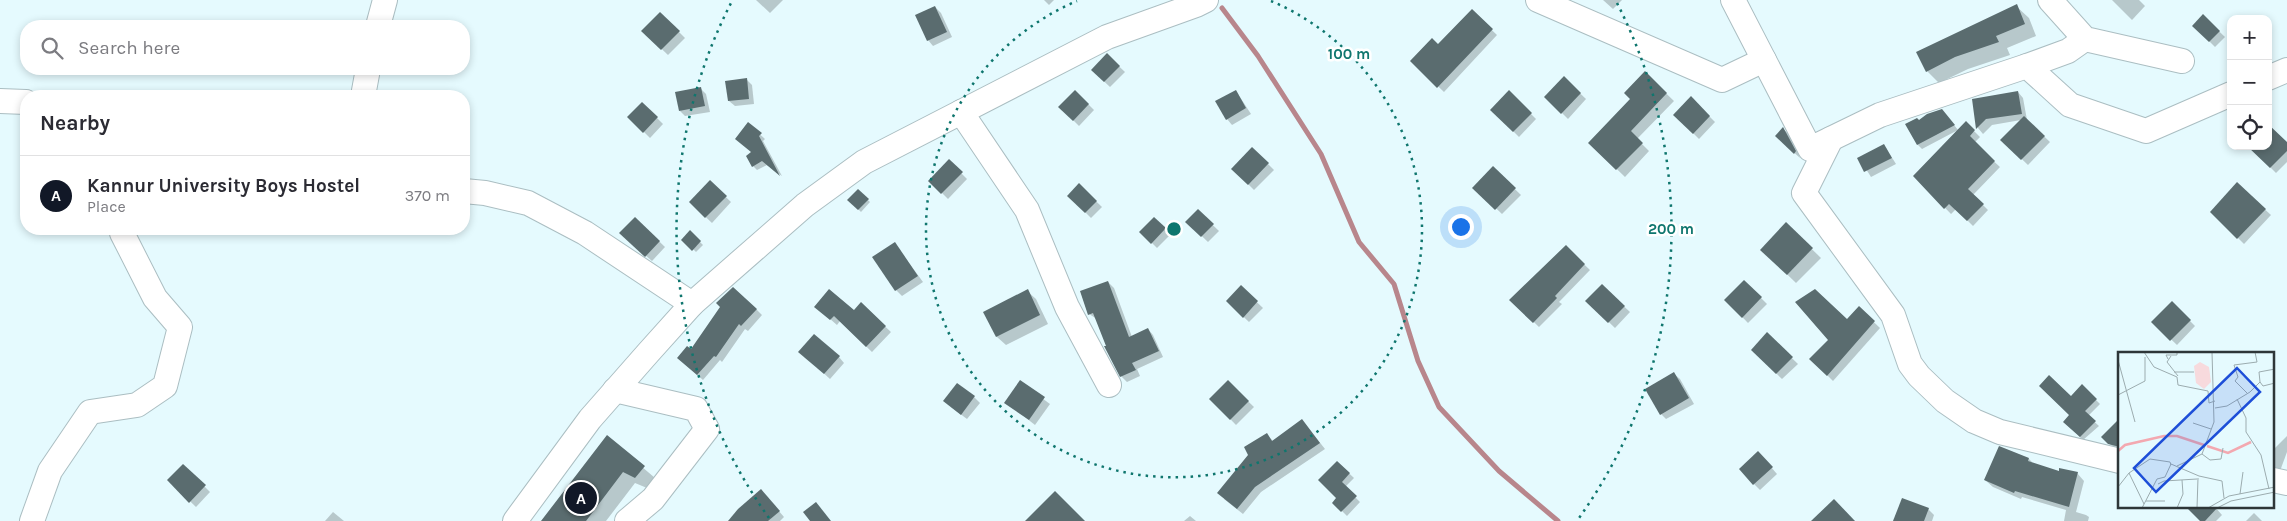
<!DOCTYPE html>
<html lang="en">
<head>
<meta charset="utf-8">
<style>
  body { margin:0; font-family:Karla,sans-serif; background:#f2f2f3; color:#2b2b33 }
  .controls { position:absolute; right:15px; top:15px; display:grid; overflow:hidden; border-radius:10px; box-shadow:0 2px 8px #0003 }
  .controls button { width:45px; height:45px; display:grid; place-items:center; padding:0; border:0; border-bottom:1px solid #e1e1e2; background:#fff; color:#2b2b33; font:25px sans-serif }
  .you { position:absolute; left:1460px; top:226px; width:18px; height:18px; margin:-12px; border:4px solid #fff; border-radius:50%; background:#1a73e8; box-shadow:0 0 0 8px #1a73e833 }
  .badge { display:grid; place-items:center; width:32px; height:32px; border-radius:50%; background:#111827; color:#fff; font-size:16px; font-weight:700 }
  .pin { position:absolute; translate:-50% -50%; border:2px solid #fff; box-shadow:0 1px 5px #0006 }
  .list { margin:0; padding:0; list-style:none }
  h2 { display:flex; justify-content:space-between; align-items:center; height:65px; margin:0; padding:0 20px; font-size:21px }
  h2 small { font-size:16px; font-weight:400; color:#7c7c81 }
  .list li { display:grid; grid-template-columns:32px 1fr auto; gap:15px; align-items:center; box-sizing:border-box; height:80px; padding:0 20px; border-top:1px solid #e1e1e2 }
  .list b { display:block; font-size:19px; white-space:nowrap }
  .list p { margin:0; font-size:16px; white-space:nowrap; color:#7c7c81 }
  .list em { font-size:16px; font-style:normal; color:#7c7c81 }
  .icon { flex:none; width:28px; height:28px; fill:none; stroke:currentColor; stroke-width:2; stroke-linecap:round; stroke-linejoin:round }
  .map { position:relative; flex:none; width:2287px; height:521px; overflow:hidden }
  .search { position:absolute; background:#fff; box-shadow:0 2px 8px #0003; left:20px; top:20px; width:450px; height:55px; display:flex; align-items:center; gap:12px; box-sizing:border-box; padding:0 18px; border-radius:20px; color:#7c7c81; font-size:19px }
  .panel { position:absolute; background:#fff; box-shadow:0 2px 8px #0003; left:20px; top:90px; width:450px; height:145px; border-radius:20px }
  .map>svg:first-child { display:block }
  .shadow { fill:#0003 }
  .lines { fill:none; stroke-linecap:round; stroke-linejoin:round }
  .stream { stroke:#b8868c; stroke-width:5 }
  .building { fill:#5a6c6f }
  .minor-casing { stroke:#abbec2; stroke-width:26 }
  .minor { stroke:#fff; stroke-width:24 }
  .ring { fill:none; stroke:#0f766e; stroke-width:2.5; stroke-dasharray:2.5 5 }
  .inset-river { fill:none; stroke:#f3a8b0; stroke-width:2.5 }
  .inset-road { fill:none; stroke:#9cacaf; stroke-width:1 }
  .view { fill:#1d4ed8; fill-opacity:0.15; stroke:#1d4ed8; stroke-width:2.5 }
  .inset-edge { fill:none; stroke:#2e3638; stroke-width:2.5 }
  .centre { fill:#0f766e; stroke:#fff; stroke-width:2.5 }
  .ring-label { font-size:15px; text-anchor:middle; font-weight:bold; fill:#0f766e; stroke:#fff; stroke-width:5; stroke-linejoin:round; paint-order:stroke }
</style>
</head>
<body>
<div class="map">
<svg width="2287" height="521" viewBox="0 0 2287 521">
  <rect width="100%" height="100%" fill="#e5fafe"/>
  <!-- shadow -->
  <g class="shadow">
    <path d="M 756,0 L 783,0 L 770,13 Z"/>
    <path d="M 1044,0 L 1054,0 L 1049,5 Z"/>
    <path d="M 1603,0 L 1622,0 L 1613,9 Z"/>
    <path d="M 2112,0 L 2139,0 L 2145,6 L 2132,20 Z"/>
    <path d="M 2016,6 L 2029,18 L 2036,36 L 2007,48 L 2010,55 L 1968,69 L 1939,83 L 1927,71 Z"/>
    <path d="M 935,7 L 941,13 L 952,37 L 933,46 L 928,40 Z"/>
    <path d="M 1472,11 L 1497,35 L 1444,92 L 1412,61 L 1438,46 Z"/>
    <path d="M 660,13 L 685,38 L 668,55 L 643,31 Z"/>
    <path d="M 2203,16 L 2225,37 L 2215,47 L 2194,26 Z"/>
    <path d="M 1107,55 L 1125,72 L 1110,87 L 1092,70 Z"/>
    <path d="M 1645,73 L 1674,101 L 1637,139 L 1649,151 L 1625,177 L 1590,143 L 1632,99 Z"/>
    <path d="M 1564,78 L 1586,99 L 1568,119 L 1546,97 Z"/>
    <path d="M 746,79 L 752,85 L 754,104 L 735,106 L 729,101 Z"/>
    <path d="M 700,88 L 706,94 L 710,112 L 685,116 L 680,111 Z"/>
    <path d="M 1075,91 L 1094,110 L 1079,126 L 1060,107 Z"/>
    <path d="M 1236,91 L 1251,114 L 1232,125 L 1227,119 Z"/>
    <path d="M 1509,92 L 1536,119 L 1519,137 L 1492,110 Z"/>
    <path d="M 2018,92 L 2023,98 L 2027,120 L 2050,142 L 2028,165 L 2002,140 L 2021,120 L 1992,125 L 1983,134 L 1978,128 L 1973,100 Z"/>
    <path d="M 1691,98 L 1715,122 L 1699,139 L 1675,115 Z"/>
    <path d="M 642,103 L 663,124 L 650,138 L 629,117 Z"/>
    <path d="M 1946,115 L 1958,130 L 1966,123 L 1980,137 L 1974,143 L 2000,167 L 1973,195 L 1988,210 L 1973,226 L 1956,209 L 1951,214 L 1914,176 L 1958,130 L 1922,149 L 1918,145 L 1919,122 Z"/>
    <path d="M 748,124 L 765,139 L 763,141 L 782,176 L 767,165 L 757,170 L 753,166 Z"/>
    <path d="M 1783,129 L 1789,134 L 1800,158 L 1776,136 Z"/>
    <path d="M 2287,143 L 2287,162 L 2276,173 L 2249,146 Z"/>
    <path d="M 1884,145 L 1896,164 L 1871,177 L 1859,158 Z"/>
    <path d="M 1253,149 L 1274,170 L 1254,190 L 1233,169 Z"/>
    <path d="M 949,161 L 967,179 L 948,199 L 930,181 Z"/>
    <path d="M 1493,168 L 1521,195 L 1502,214 L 1474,187 Z"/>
    <path d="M 710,182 L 731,202 L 712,223 L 690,202 Z"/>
    <path d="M 2237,184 L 2271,215 L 2244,244 L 2212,212 Z"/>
    <path d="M 1079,185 L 1102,207 L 1091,218 L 1069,196 Z"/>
    <path d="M 858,191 L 870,202 L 861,212 L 849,200 Z"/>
    <path d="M 1198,211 L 1219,231 L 1208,242 L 1187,222 Z"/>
    <path d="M 635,218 L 665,247 L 652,261 L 627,239 Z"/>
    <path d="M 1154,219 L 1170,235 L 1157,248 L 1141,232 Z"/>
    <path d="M 1786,224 L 1821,258 L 1796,283 L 1762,250 Z"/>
    <path d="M 690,232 L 703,245 L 696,252 L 683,239 Z"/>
    <path d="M 895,244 L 923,282 L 902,296 L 896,290 Z"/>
    <path d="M 1566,247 L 1590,270 L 1559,302 L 1562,304 L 1539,327 L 1511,300 Z"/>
    <path d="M 1744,281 L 1767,304 L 1748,323 L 1726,300 Z"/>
    <path d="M 1108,282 L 1114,288 L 1132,337 L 1148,329 L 1153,335 L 1163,357 L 1137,369 L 1140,376 L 1127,382 L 1121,376 L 1097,319 L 1089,314 Z"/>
    <path d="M 1602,286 L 1630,312 L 1615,328 L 1587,301 Z"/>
    <path d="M 1241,287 L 1263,308 L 1249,322 L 1227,301 Z"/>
    <path d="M 1027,291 L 1036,299 L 1048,324 L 1006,345 L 997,337 L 985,312 Z"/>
    <path d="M 2172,303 L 2195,326 L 2177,345 L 2153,322 Z"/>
    <path d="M 861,304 L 891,332 L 872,352 L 840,321 L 837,325 L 822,312 L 854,312 Z"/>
    <path d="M 1859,308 L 1880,328 L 1833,381 L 1811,359 Z"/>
    <path d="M 756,309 L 762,315 L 748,331 L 745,329 L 722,362 L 720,360 L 703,380 L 684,363 L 691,351 Z"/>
    <path d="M 1767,334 L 1798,364 L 1782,379 L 1752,350 Z"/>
    <path d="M 806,357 L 839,357 L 844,363 L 830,379 Z"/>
    <path d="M 1674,374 L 1680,379 L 1694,404 L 1666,419 L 1661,414 Z"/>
    <path d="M 1020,382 L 1050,404 L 1035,425 L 1006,402 Z"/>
    <path d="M 1228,382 L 1254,407 L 1236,425 L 1211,399 Z"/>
    <path d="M 2082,386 L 2100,404 L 2088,416 L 2099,426 L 2083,440 L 2064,422 L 2071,415 L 2071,398 Z"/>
    <path d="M 974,397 L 980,403 L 967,419 L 951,407 Z"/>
    <path d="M 1302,420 L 1325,449 L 1261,492 L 1243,514 L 1224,499 L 1267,435 L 1273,441 Z"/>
    <path d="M 2120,428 L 2120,450 L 2115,449 L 2103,437 Z"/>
    <path d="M 2287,436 L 2287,452 L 2280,471 L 2273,473 L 2273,450 Z"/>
    <path d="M 607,437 L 655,478 L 647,488 L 635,483 L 606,521 L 549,521 Z"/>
    <path d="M 1764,459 L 1777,474 L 1760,490 L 1754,484 Z"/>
    <path d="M 2029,459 L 2034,464 L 2059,472 L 2077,473 L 2084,481 L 2076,512 L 2086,515 L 2089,517 L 2088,521 L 2064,521 L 2066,510 L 2022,497 L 2021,499 L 1993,487 L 1985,480 Z"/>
    <path d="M 1337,462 L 1354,478 L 1345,487 L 1360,502 L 1347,516 L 1334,503 L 1338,498 Z"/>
    <path d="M 183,465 L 210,492 L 196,507 L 168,480 Z"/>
    <path d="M 767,497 L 784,517 L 780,521 L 729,521 Z"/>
    <path d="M 2215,507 L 2222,515 L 2216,521 L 2202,521 Z"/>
    <path d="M 1928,509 L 1934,515 L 1932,521 L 1895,521 Z"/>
    <path d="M 333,512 L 344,521 L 325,521 Z"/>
    <path d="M 2254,513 L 2262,521 L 2246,521 Z"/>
    <path d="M 1190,516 L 1196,521 L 1184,521 Z"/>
  </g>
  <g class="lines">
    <!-- stream -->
    <path class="stream" d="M 1222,8 L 1258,56 L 1321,154 L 1359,242 L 1394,284 L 1418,361 L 1439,407 L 1499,471 L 1558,521"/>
  </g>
  <!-- building -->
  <g class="building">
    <path d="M 2017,4 L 2025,24 L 1996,36 L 1999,42 L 1955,57 L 1926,72 L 1916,52 Z"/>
    <path d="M 935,6 L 947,32 L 927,41 L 915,15 Z"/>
    <path d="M 1472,9 L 1493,29 L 1437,88 L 1410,61 L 1432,38 L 1438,44 Z"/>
    <path d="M 660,12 L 680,31 L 661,50 L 641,31 Z"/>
    <path d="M 2203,14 L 2220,31 L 2209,42 L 2192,26 Z"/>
    <path d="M 1107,53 L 1120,66 L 1104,82 L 1091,70 Z"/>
    <path d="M 1645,71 L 1667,93 L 1631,131 L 1643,143 L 1616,170 L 1588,143 L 1630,99 L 1624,93 Z"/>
    <path d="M 1564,76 L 1581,93 L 1561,114 L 1544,97 Z"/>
    <path d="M 747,78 L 749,99 L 728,101 L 725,81 Z"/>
    <path d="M 701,87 L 705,106 L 679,111 L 675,92 Z"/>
    <path d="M 1075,90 L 1089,104 L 1073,121 L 1058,107 Z"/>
    <path d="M 1236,90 L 1246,108 L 1226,120 L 1215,101 Z"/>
    <path d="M 1509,90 L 1532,113 L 1513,132 L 1490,110 Z"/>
    <path d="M 2018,91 L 2022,114 L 1986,119 L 1976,129 L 1972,99 Z"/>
    <path d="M 1691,96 L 1710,116 L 1693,134 L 1673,115 Z"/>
    <path d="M 642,102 L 658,117 L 643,133 L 627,117 Z"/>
    <path d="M 1942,109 L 1955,125 L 1917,145 L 1905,124 L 1917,118 L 1919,120 L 1927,114 Z"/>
    <path d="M 2024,116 L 2045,136 L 2021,160 L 2000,140 Z"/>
    <path d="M 1966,121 L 1975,130 L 1970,136 L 1995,161 L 1968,189 L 1984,204 L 1967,221 L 1949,204 L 1944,209 L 1913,176 Z"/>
    <path d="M 748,122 L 762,133 L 759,136 L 780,176 L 762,161 L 752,167 L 746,156 L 751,152 L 735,139 Z"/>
    <path d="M 2268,124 L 2287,142 L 2287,151 L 2270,168 L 2247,146 L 2268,146 Z"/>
    <path d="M 1783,127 L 1796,151 L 1794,154 L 1775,136 Z"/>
    <path d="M 1884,144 L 1892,158 L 1864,172 L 1857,158 Z"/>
    <path d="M 1252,147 L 1269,163 L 1248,185 L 1231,169 Z"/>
    <path d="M 949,159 L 963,172 L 941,194 L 928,181 Z"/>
    <path d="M 1493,166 L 1516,188 L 1495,210 L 1472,188 Z"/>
    <path d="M 710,180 L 727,196 L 705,218 L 689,202 Z"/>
    <path d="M 2237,182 L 2266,209 L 2237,239 L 2210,212 Z"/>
    <path d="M 1079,183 L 1097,201 L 1085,213 L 1067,196 Z"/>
    <path d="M 858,189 L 869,199 L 858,210 L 847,200 Z"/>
    <path d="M 1198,209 L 1214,224 L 1201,237 L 1185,222 Z"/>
    <path d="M 635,217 L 660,241 L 645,257 L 619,233 Z"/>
    <path d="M 1154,217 L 1166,228 L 1151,244 L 1139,232 Z"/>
    <path d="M 1786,222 L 1813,248 L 1787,275 L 1760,250 Z"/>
    <path d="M 690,230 L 701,241 L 692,251 L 681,240 Z"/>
    <path d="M 895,242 L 918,276 L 895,291 L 872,257 Z"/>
    <path d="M 1566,245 L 1585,264 L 1555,296 L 1557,298 L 1533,323 L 1509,300 Z"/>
    <path d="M 1744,280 L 1762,297 L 1742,318 L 1724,300 Z"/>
    <path d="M 1108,281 L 1129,337 L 1148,328 L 1159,351 L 1132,363 L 1136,370 L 1120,377 L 1104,346 L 1106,346 L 1093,313 L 1088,315 L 1080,291 Z"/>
    <path d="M 1602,284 L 1625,306 L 1608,323 L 1585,301 Z"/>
    <path d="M 1241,285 L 1258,301 L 1243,318 L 1226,301 Z"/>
    <path d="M 733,287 L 757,309 L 741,326 L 739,324 L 716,357 L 714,356 L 697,375 L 677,358 L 687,346 L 691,349 L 720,307 L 716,303 Z"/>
    <path d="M 829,289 L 854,310 L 861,302 L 886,326 L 866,347 L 834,316 L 830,320 L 814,307 Z"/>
    <path d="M 1028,289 L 1040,315 L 996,337 L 983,312 Z"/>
    <path d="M 1815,289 L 1847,319 L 1859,306 L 1875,321 L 1827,376 L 1809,359 L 1828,340 L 1795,302 Z"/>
    <path d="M 2172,301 L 2191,320 L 2170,341 L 2151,322 Z"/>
    <path d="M 1767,332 L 1793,357 L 1776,374 L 1751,350 Z"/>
    <path d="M 814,334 L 840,356 L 824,374 L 798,352 Z"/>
    <path d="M 1674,372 L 1689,398 L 1660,415 L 1645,389 Z"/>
    <path d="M 2049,375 L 2071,396 L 2082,384 L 2097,399 L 2085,411 L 2096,421 L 2080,437 L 2063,422 L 2069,415 L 2039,386 Z"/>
    <path d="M 1020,380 L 1045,397 L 1029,420 L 1004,403 Z"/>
    <path d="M 1228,380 L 1249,401 L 1230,420 L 1209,399 Z"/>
    <path d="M 957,383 L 975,396 L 961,415 L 943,401 Z"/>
    <path d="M 2120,418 L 2120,447 L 2108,444 L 2101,437 Z"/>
    <path d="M 1302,419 L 1320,443 L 1255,487 L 1237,509 L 1217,493 L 1248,455 L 1244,447 L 1267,433 L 1272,441 Z"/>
    <path d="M 607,435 L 645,466 L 635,478 L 623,472 L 586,521 L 541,521 Z"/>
    <path d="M 1999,446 L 2029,458 L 2028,461 L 2059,471 L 2059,468 L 2078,472 L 2069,507 L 2015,491 L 2014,493 L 1984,480 Z"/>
    <path d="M 1758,451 L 1773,467 L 1753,485 L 1739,469 Z"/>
    <path d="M 1337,461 L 1350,473 L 1342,482 L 1357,496 L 1341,512 L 1332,503 L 1336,498 L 1318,480 Z"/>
    <path d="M 183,464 L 206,485 L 189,503 L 167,480 Z"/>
    <path d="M 761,489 L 780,511 L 768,521 L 728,521 L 738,509 Z"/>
    <path d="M 1055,491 L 1085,521 L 1025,521 Z"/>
    <path d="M 1902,498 L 1929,508 L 1924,521 L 1893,521 Z"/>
    <path d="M 1834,499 L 1855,521 L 1811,521 Z"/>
    <path d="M 816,502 L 831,521 L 810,521 L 803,512 Z"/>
    <path d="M 2186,507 L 2218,507 L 2205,521 L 2200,521 Z"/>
  </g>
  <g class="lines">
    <defs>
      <g id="minor">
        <path d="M 1538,0 L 1722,80 L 1764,60"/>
        <path d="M 1733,0 L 1810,149 L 1880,115 L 2027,66 L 2070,105 L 2146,131 L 2231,94"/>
        <path d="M 2050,0 L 2085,39 L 2182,61"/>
        <path d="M 378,26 L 385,0"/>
        <path d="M 2027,66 L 2068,51 L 2085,39"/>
        <path d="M 2268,78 L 2287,70"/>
        <path d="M 363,96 L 368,69"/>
        <path d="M 0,101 L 26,102"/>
        <path d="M 961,112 L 1027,210 L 1067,307 L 1109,385"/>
        <path d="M 1831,139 L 1804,193 L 1893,315 L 1910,364 L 1919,376 L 1945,401 L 1974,421 L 2000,432 L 2120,461"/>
        <path d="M 464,191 L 485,193 L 528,203 L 585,233 L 692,304"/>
        <path d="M 615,390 L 696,409 L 707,429 L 653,499 L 627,521"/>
        <path d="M 2273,480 L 2287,483"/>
        <path d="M 32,521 L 50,471 L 90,412 L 137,405 L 165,386 L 180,327 L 155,298 L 122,233 L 123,229"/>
        <path d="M 515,521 L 590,419 L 648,353 L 692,304 L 805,205 L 864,162 L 1107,37 L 1196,5 L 1206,0"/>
      </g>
    </defs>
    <!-- minor casing -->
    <use href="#minor" class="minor-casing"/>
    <!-- minor -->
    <use href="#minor" class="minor"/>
  </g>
  <!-- distance rings -->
  <g class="ring">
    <path d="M1271 1A248 248 0 1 1 1077 1"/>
    <path d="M769 518A497 497 0 0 1 731 3M1617 3A497 497 0 0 1 1579 518"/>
  </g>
  <!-- overview -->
  <g transform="translate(2118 352)">
    <rect width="156" height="156" fill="#e5fafe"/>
    <path d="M 82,10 L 91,15 L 93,30 L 86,37 L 78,31 L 76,14 Z" fill="#f7dadd"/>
    <path class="inset-river" d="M 89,94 L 110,101 L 133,90M 0,99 L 7,93 L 46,84 L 59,84 L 86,93"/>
    <path class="inset-road" d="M 26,0 L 36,15 L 59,25 L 60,33 L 90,39 L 91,51 L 97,49M 53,4 L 49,10 L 60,24M 50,7 L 48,3 L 59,3 L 59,0M 0,8 L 17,70M 56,20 L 76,20M 142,30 L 145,34 L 157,31M 129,41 L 117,29 L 120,25 L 116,13 L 139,10 L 137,0M 0,43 L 27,29 L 27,5M 119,47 L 128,66 L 128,80 L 143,103 L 151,137M 97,56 L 109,54 L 132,40 L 142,30 L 141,20 L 157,17M 75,71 L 93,77M 84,102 L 92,108 L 103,107 L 105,96M 59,114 L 84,102 L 96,70 L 94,0M 11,121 L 26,152M 40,132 L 46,129 L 79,127M 0,135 L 11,121 L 32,107 L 52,110 L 53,113M 122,142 L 125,120M 28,149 L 47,149M 24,156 L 39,127 L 47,125 L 53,112 L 81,124 L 104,129 L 106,146M 59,156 L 65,142 L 64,128M 79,156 L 80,126M 90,156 L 111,144 L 157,135M 99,156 L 113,149 L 157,140"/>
    <path class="view" d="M 119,16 L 142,40 L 38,140 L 16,116 Z"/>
    <rect width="156" height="156" class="inset-edge"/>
  </g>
  <circle cx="1174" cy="229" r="8" class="centre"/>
  <g class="ring-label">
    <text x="1349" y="59">100 m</text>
    <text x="1671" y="234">200 m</text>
  </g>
</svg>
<div class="controls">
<button>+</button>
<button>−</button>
<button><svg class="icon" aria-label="locate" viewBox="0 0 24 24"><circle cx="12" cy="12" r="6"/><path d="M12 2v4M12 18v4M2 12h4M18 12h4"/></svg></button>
</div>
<div class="you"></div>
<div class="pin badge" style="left:581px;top:498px">A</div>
<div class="search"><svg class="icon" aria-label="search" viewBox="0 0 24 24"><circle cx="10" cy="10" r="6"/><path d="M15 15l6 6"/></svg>Search here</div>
<section class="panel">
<h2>Nearby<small></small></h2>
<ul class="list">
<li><span class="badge">A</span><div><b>Kannur University Boys Hostel</b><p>Place</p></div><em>370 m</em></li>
</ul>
</section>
</div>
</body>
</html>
